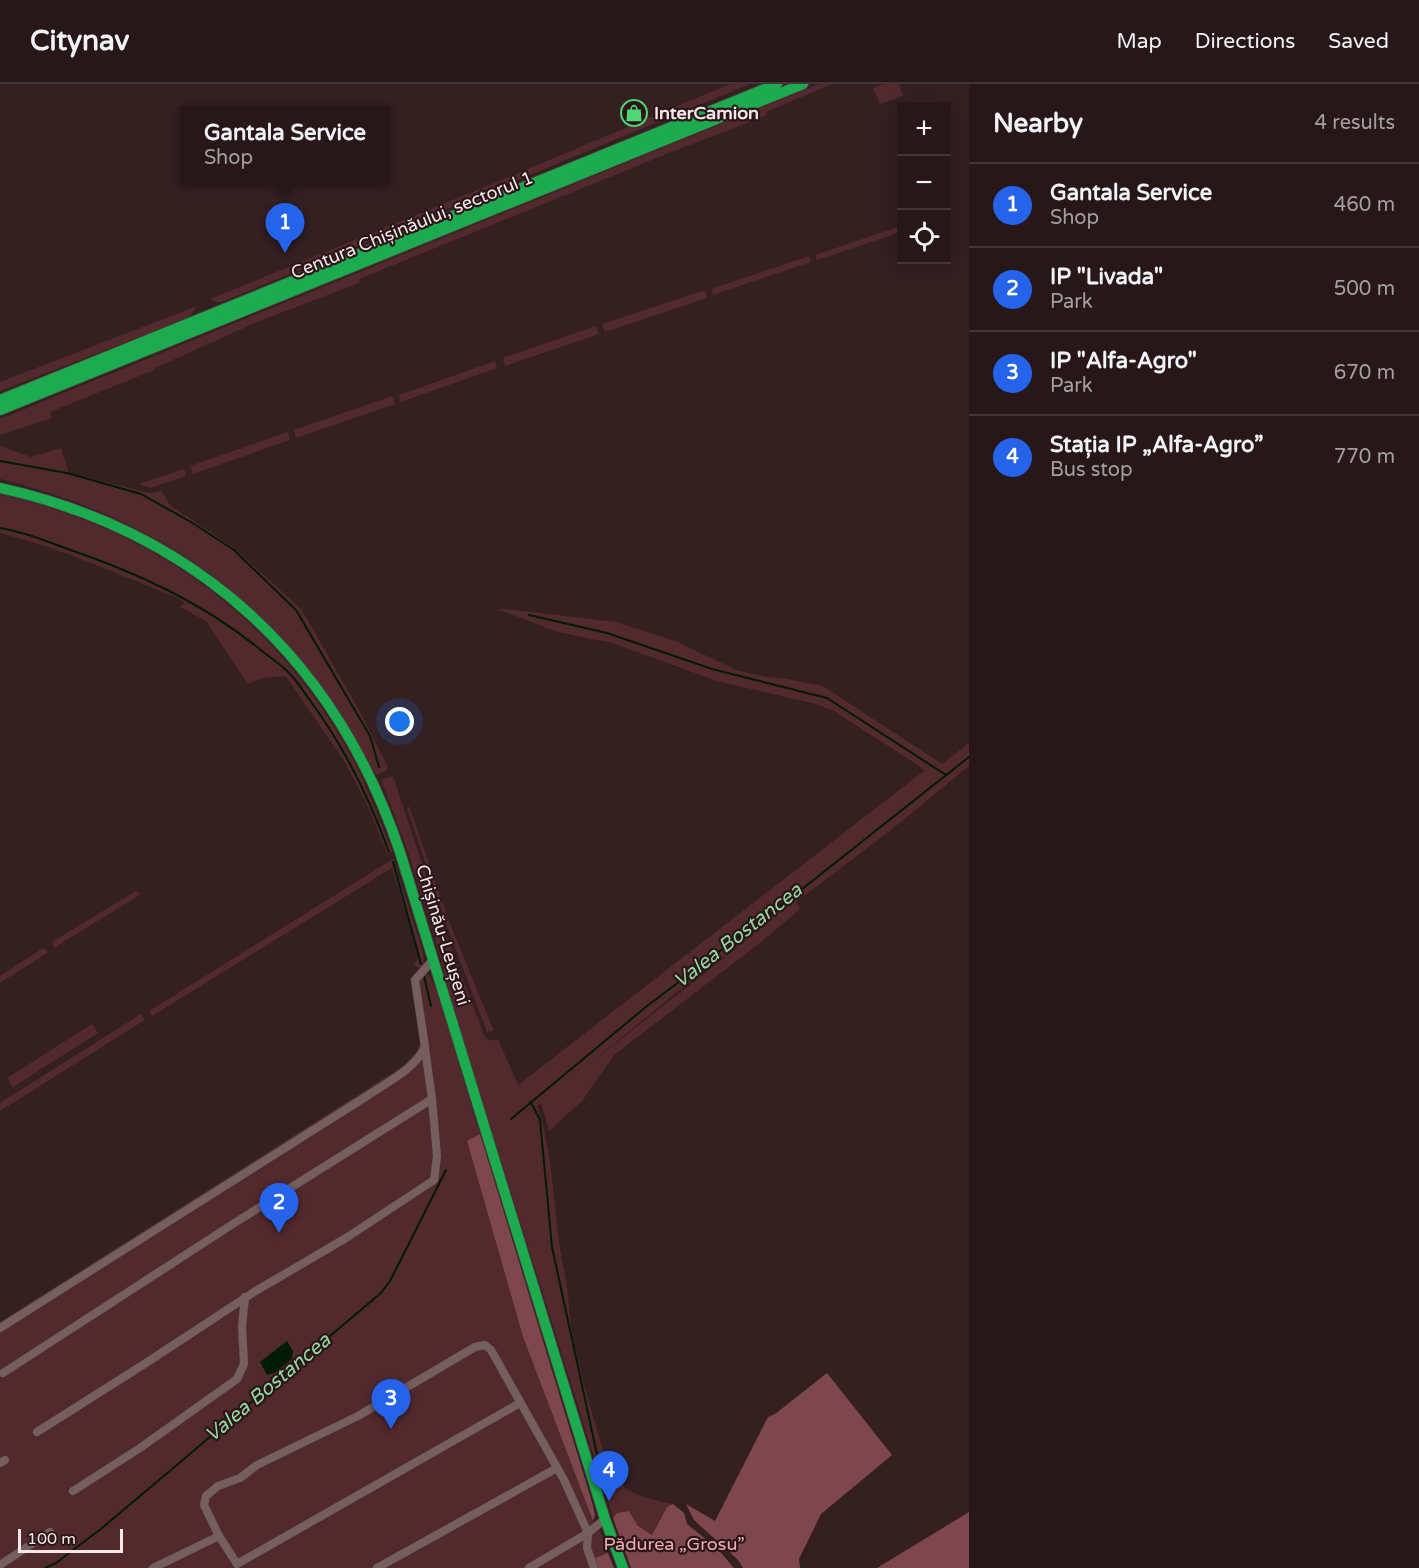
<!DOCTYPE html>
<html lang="en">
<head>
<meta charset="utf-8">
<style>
  body { margin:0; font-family:"Varela Round",sans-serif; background:#332426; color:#f1f3f6 }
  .controls { position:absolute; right:18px; top:18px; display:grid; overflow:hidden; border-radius:0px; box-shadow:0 3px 15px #0003 }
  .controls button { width:54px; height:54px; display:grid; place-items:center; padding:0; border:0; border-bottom:2px solid #433638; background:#271719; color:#f1f3f6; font:30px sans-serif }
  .scale { position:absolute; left:18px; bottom:15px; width:105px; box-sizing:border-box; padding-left:6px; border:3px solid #f5e6e7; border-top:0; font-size:16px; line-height:21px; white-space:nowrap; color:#f5e6e7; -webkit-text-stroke:4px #2a1618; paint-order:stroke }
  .you { position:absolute; left:400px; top:638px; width:21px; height:21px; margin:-15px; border:4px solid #fff; border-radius:50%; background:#1a73e8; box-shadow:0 0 0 9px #1a73e833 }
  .badge { display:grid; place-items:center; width:39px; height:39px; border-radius:50%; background:#2563eb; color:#fff; font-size:20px; font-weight:700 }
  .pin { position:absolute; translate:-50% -50px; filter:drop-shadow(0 2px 3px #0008) }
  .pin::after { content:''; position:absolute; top:32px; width:21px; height:18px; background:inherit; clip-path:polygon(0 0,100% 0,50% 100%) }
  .popup { position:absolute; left:180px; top:22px; width:210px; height:78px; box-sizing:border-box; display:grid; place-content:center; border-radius:0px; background:#271719; filter:drop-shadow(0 2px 4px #0005); font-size:20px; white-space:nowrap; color:#a49fa2 }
  .popup b { font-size:22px; color:#f1f3f6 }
  .popup::after { content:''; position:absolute; left:50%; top:100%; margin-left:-12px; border:12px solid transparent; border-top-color:#271719 }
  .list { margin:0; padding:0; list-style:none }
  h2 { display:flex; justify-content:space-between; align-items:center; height:78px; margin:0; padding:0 24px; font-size:26px }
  h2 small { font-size:20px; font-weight:400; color:#a49fa2 }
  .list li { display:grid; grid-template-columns:39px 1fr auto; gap:18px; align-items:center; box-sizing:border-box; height:84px; padding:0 24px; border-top:2px solid #433638 }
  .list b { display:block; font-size:22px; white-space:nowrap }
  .list p { margin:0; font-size:20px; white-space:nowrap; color:#a49fa2 }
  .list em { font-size:20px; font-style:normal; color:#a49fa2 }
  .icon { flex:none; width:33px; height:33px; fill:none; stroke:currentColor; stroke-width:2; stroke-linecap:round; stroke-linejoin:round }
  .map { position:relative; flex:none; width:969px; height:1484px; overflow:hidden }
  header { display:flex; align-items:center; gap:36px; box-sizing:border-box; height:84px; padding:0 30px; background:#271719; border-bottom:2px solid #433638 }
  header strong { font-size:28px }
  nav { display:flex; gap:33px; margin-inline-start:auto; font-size:21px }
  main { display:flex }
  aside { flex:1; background:#271719 }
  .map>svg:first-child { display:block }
  .green { fill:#52292d; fill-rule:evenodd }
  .forest { fill:#7e474d }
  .water { fill:#001c05 }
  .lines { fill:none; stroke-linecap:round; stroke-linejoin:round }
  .stream { stroke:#001c05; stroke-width:2 }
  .minor-casing { stroke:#4b3a3b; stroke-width:9 }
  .highway-casing { stroke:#4b3a3b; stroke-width:12 }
  .minor { stroke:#765e5f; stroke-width:8 }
  .highway { stroke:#1cab4f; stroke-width:10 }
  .labels { text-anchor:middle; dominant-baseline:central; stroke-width:4.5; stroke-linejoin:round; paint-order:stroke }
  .poi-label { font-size:18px; font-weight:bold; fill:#f5e6e7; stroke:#2a1618; text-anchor:start }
  .street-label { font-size:18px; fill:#f5e6e7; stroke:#2a1618 }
  .park-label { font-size:18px; fill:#f4adb2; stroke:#2a1618 }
  .water-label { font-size:20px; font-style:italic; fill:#93d89f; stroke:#2a1618 }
</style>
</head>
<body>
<header>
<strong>Citynav</strong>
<nav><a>Map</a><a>Directions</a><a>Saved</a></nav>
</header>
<main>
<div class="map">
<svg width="969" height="1484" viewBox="0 0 969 1484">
  <rect width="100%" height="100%" fill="#341f21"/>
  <!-- green -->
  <g class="green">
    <path d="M 730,0 L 750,0 L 222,218 L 215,218 L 210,215 L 509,93 Z"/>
    <path d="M 819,0 L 832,0 L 766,28 L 767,31 L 664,71 L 359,195 L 360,198 L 354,201 L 257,238 L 155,284 L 152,287 L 50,328 L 52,334 L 0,351 L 0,335 Z"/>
    <path d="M 883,0 L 899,0 L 903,12 L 880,20 L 873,4 Z"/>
    <path d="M 901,142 L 901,148 L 817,176 L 815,171 Z"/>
    <path d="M 809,172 L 811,178 L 713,211 L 711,205 Z"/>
    <path d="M 705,206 L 707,214 L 605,248 L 602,240 Z"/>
    <path d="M 197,222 L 189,234 L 0,307 L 0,298 Z"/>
    <path d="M 596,242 L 599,250 L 505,282 L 503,274 Z"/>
    <path d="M 495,277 L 497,284 L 401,318 L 399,311 Z"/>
    <path d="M 392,312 L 395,320 L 296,354 L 294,346 Z"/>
    <path d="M 288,348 L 290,356 L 193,390 L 190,382 Z"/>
    <path d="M 0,362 L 31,373 L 61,364 L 69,389 L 149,409 L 162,407 L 170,421 L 234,464 L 302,526 L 358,624 L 388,683 L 387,686 L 377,691 L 375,689 C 288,529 178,440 0,395 Z"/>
    <path d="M 184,385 L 186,392 L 150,404 L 139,400 Z"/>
    <path d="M 0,411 C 157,445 283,539 357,683 C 370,710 381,739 392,767 L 388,771 L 366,718 L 343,675 L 286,593 C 272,592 260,594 248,600 L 206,537 L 180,523 L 185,519 L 178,514 C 119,491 61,464 0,449 Z"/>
    <path d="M 505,525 L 616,538 L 678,558 L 736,586 L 767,593 L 787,595 L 823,602 L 942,680 L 969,659 L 969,682 L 891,746 L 796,818 L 800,825 L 760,859 L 614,971 L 583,1016 L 549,1047 L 541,1019 L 537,1022 C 552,1065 553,1112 559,1156 C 561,1174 566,1192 568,1210 C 569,1221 569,1232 571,1242 C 576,1275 586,1307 595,1339 C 601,1357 605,1383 619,1398 C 632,1412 654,1416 673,1420 L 667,1423 L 652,1451 L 638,1442 L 629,1427 L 617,1429 L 613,1434 L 460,945 L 435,855 L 406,762 L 381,696 L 393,692 L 445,848 L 484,951 C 488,957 492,957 498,955 L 518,1001 L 925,686 L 834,627 L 816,620 L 717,597 L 612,559 L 557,548 L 503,527 L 492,526 ZM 758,847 L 588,981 L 682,904 Z"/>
    <path d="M 409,722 L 448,835 L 494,947 L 487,948 L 448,845 L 407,724 Z"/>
    <path d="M 393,775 L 423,867 L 424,881 L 419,884 L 414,881 L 419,872 L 392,784 L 152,932 L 149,927 Z"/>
    <path d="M 136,807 L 141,810 L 54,864 L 52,858 Z"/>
    <path d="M 43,864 L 49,868 L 0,899 L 0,892 Z"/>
    <path d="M 423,891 L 429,891 L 437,907 L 480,1050 L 467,1057 L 523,1253 L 596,1445 L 599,1445 L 608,1469 L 595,1474 L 598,1484 L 0,1484 L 0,1238 L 403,982 L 417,967 L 419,960 L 426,955 L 418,902 L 420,894 Z"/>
    <path d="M 141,930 L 145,936 L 0,1027 L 0,1019 Z"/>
    <path d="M 92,940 L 98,949 L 13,1003 L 7,994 Z"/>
  </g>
  <!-- forest -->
  <g class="forest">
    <path d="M 480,1050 L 592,1418 L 595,1431 L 593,1437 L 523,1253 L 467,1057 Z"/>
    <path d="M 827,1289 L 892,1371 L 821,1430 L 799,1475 L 800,1484 L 743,1484 L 738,1476 L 694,1436 L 686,1420 L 715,1437 L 768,1333 L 775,1330 Z"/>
    <path d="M 673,1420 L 684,1429 L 687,1440 L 717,1464 L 734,1484 L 631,1484 L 613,1434 L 617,1429 L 629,1427 L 638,1442 L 652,1451 L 667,1423 Z"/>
    <path d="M 969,1428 L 969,1484 L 877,1484 Z"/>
    <path d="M 608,1469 L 614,1484 L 598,1484 L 595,1474 Z"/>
  </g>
  <!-- water -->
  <path class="water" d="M 287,1257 L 293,1267 L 292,1275 L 274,1289 L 267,1291 L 260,1278 Z"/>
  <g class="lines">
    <!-- stream -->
    <g class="stream">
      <path d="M 0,377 L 67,389 L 141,410 L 191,438 L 234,466 L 296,526 L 370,652 L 379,683"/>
      <path d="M 0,444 C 23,448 44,456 65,464 C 136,488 204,519 262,567 C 271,574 282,581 290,590 C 297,597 303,607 309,615 C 344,662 369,713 389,768"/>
      <path d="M 529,531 L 607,549 L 712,585 L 827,614 L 946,691"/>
      <path d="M 393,778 L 421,880"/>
      <path d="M 424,892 L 431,922"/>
      <path d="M 531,1018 L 540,1036 L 552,1163 L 606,1412"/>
      <path d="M 511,1035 L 647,922 L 797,809 L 969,673"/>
      <path d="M 45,1484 L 56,1479 L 102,1444 L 381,1209 L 390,1197 L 446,1086"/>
    </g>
    <defs>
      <g id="minor">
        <path d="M 0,1244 L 367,1012 C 387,998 414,986 425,963 L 415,896 L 433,876"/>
        <path d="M 3,1289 L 236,1138 L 432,1015 L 425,964"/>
        <path d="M 520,1319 L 237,1480 L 219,1452 L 204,1421 L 206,1412 L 218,1402 L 240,1394 L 257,1381 L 358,1332 L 475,1263 L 485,1261 L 491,1266 L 564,1396 L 588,1449 L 587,1464 L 594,1484"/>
        <path d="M 37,1348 L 146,1279 L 254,1208 L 346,1154 L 434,1096 L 437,1072 L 432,1015"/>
        <path d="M 0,1379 L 5,1376"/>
        <path d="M 73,1407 L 140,1364 L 237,1295 L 244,1280 L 242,1242 L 245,1213"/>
        <path d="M 0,1481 L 50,1448"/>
        <path d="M 153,1484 L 219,1452"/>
        <path d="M 377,1484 L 557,1384"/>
        <path d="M 529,1484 L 588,1449 L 605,1435"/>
      </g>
      <g id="highway">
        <path d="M 0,316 L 777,0"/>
        <path d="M 0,326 L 803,0"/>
        <path d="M 0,404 C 198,448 336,576 400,768 L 605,1435 L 623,1484"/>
      </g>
    </defs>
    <!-- minor casing -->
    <use href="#minor" class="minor-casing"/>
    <!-- highway casing -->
    <use href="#highway" class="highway-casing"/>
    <!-- minor -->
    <use href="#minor" class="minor"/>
    <!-- highway -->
    <use href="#highway" class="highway"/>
  </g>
  <!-- icons -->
  <defs>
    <symbol id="shop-ring" viewBox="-11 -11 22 22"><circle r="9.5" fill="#2a1618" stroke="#4fd675" stroke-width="1.5"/><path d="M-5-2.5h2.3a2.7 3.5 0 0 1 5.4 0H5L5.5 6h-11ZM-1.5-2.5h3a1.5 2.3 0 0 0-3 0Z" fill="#4fd675"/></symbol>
  </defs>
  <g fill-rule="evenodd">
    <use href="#shop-ring" x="619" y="14" width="30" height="30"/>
  </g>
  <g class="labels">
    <!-- poi labels -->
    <g class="poi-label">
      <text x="654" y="29">InterCamion</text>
    </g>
    <!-- street labels -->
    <g class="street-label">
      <text transform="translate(412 141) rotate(-22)">Centura Chișinăului, sectorul 1</text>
      <text transform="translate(443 851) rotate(73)">Chișinău-Leușeni</text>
    </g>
    <!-- park labels -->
    <g class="park-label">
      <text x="674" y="1460">Pădurea „Grosu”</text>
    </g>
    <!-- water labels -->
    <g class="water-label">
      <text transform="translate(738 852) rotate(-38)">Valea Bostancea</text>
      <text transform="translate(268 1304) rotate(-40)">Valea Bostancea</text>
    </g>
  </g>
</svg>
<div class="controls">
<button>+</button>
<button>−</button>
<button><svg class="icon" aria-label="locate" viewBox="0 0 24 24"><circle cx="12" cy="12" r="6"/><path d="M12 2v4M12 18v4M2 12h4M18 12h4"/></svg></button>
</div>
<div class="scale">100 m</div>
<div class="you"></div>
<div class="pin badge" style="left:285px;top:169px">1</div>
<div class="popup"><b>Gantala Service</b>Shop</div>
<div class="pin badge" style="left:279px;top:1149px">2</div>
<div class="pin badge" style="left:391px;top:1345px">3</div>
<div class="pin badge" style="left:609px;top:1417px">4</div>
</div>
<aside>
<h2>Nearby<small>4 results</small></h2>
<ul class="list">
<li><span class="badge">1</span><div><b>Gantala Service</b><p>Shop</p></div><em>460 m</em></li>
<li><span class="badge">2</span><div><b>IP &quot;Livada&quot;</b><p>Park</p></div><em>500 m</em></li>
<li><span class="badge">3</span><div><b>IP &quot;Alfa-Agro&quot;</b><p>Park</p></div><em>670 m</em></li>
<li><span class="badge">4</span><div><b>Stația IP „Alfa-Agro”</b><p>Bus stop</p></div><em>770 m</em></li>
</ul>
</aside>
</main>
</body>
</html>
